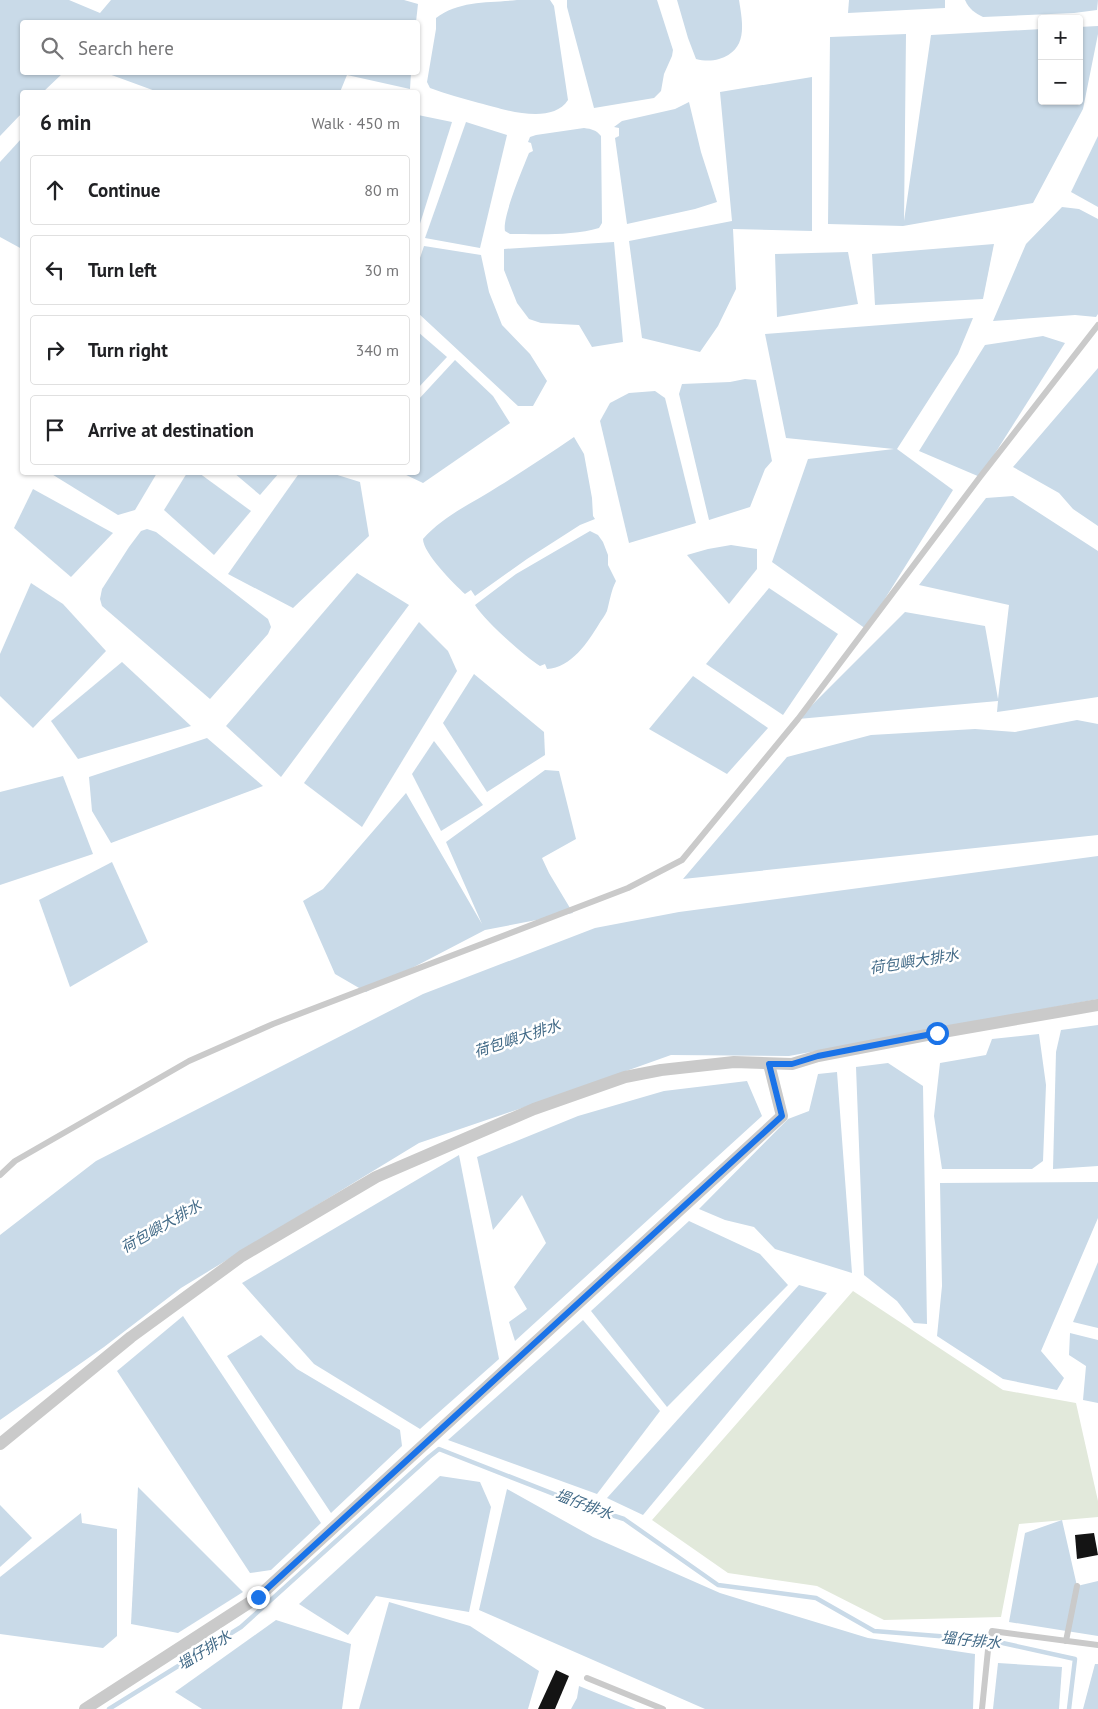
<!DOCTYPE html>
<html lang="en">
<head>
<meta charset="utf-8">
<style>
  body { margin:0; font-family:"PT Sans","Noto Sans TC",sans-serif; background:#f2f2f2; color:#202124 }
  .controls { position:absolute; right:15px; top:15px; display:grid; overflow:hidden; border-radius:5px; box-shadow:0 1px 4px #0004 }
  .controls button { width:45px; height:45px; display:grid; place-items:center; padding:0; border:0; border-bottom:1px solid #e0e0e0; background:#fff; color:#202124; font:25px sans-serif }
  .stop { position:absolute; width:15px; height:15px; margin:-11px; border:4px solid #1a73e8; border-radius:50%; background:#fff }
  .stop.end { background:#1a73e8; border-color:#fff; box-shadow:0 1px 5px #0008 }
  .list { margin:0; padding:0; list-style:none }
  h2 { display:flex; justify-content:space-between; align-items:center; height:65px; margin:0; padding:0 20px; font-size:21px }
  h2 small { font-size:16px; font-weight:400; color:#757577 }
  .list li { display:grid; grid-template-columns:32px 1fr auto; gap:15px; align-items:center; box-sizing:border-box; height:70px; margin:0 10px 10px; padding:0 10px; border:1px solid #e0e0e0; border-radius:5px }
  .list b { display:block; font-size:19px; white-space:nowrap }
  .list em { font-size:16px; font-style:normal; color:#757577 }
  .icon { flex:none; width:28px; height:28px; fill:none; stroke:currentColor; stroke-width:2; stroke-linecap:round; stroke-linejoin:round }
  .map { position:relative; flex:none; width:1098px; height:1709px; overflow:hidden }
  .search { position:absolute; background:#fff; box-shadow:0 1px 4px #0004; left:20px; top:20px; width:400px; height:55px; display:flex; align-items:center; gap:12px; box-sizing:border-box; padding:0 18px; border-radius:5px; color:#757577; font-size:19px }
  .panel { position:absolute; background:#fff; box-shadow:0 1px 4px #0004; left:20px; top:90px; width:400px; height:385px; border-radius:5px }
  .map>svg:first-child { display:block }
  .green { fill:#e2e9db }
  .water { fill:#c9dae8 }
  .lines { fill:none; stroke-linecap:round; stroke-linejoin:round }
  .stream { stroke:#c9dae8; stroke-width:4.5 }
  .building { fill:#141414 }
  .lane { stroke:#cacaca; stroke-width:6 }
  .street { stroke:#cacaca; stroke-width:12 }
  .route { stroke:#1a73e8; stroke-width:6 }
  .labels { text-anchor:middle; dominant-baseline:central; stroke-width:5; stroke-linejoin:round; paint-order:stroke }
  .water-label { font-size:15px; font-style:italic; fill:#426a87; stroke:#fff }
</style>
</head>
<body>
<div class="map">
<svg width="1098" height="1709" viewBox="0 0 1098 1709">
  <rect width="100%" height="100%" fill="#fff"/>
  <!-- green -->
  <path class="green" d="M 853,1291 L 1003,1390 L 1076,1403 L 1098,1501 L 1098,1517 L 1019,1524 L 1001,1617 L 884,1620 L 817,1586 L 728,1573 L 652,1520 Z"/>
  <!-- water -->
  <g class="water">
    <path d="M 0,0 L 69,0 L 100,13 L 111,0 L 404,0 L 418,4 L 416,22 L 22,22 L 22,72 L 63,73 L 43,92 L 22,92 L 22,113 L 0,136 Z"/>
    <path d="M 517,0 L 550,0 L 554,6 L 568,100 C 551,126 503,109 479,103 C 462,98 446,94 430,88 L 427,82 L 436,29 L 436,18 C 459,0 490,3 517,0 Z"/>
    <path d="M 567,0 L 657,0 L 673,50 L 672,56 L 664,74 L 661,91 L 654,98 L 594,108 L 567,7 Z"/>
    <path d="M 677,0 L 739,0 C 743,25 748,50 719,59 C 712,61 704,61 696,59 L 688,38 Z"/>
    <path d="M 849,0 L 945,0 L 945,8 L 848,13 Z"/>
    <path d="M 965,0 L 1098,0 L 1097,10 L 1074,13 L 983,17 C 975,13 969,9 965,0 Z"/>
    <path d="M 1098,26 L 1098,34 L 1083,109 L 1033,203 L 903,226 L 828,224 L 830,37 L 906,34 L 904,221 L 931,35 L 1042,29 L 1042,101 L 1079,101 L 1079,27 Z"/>
    <path d="M 106,73 L 411,73 L 410,89 L 347,75 L 340,92 L 158,92 Z"/>
    <path d="M 812,77 L 812,231 L 733,229 L 736,289 L 718,326 L 700,352 L 642,338 L 629,241 L 732,221 L 720,92 Z"/>
    <path d="M 689,102 L 701,152 L 717,202 L 695,209 L 627,224 L 615,138 L 619,136 L 619,128 L 614,127 L 622,121 L 675,109 Z"/>
    <path d="M 418,115 L 452,122 L 418,230 Z"/>
    <path d="M 466,122 L 507,135 L 480,248 L 425,238 Z"/>
    <path d="M 584,128 C 592,129 596,130 601,136 L 602,223 L 599,228 C 573,236 538,234 510,234 L 505,231 C 502,217 523,168 529,153 L 533,151 L 531,143 L 528,142 L 530,137 L 536,135 Z"/>
    <path d="M 1098,136 L 1098,207 L 1071,192 Z"/>
    <path d="M 22,138 L 22,249 L 0,237 L 0,162 Z"/>
    <path d="M 1062,207 L 1079,209 L 1098,219 L 1098,314 L 1096,317 L 1075,315 L 993,321 L 1026,244 Z"/>
    <path d="M 614,242 L 623,342 L 592,347 L 579,325 L 541,323 L 529,319 L 517,303 L 504,270 L 504,249 Z"/>
    <path d="M 994,244 L 983,299 L 875,305 L 872,254 Z"/>
    <path d="M 424,246 L 481,255 L 489,292 L 502,325 L 530,354 L 547,381 L 533,406 L 518,406 L 418,313 L 418,264 Z"/>
    <path d="M 848,252 L 858,304 L 777,317 L 775,254 Z"/>
    <path d="M 973,318 L 958,354 L 897,449 L 953,490 L 866,629 L 772,562 L 808,459 L 894,449 L 786,438 L 765,334 Z"/>
    <path d="M 418,332 L 447,357 L 418,388 Z"/>
    <path d="M 1043,336 L 1065,343 L 980,477 L 919,451 L 985,345 Z"/>
    <path d="M 455,360 L 493,396 L 510,423 L 423,483 L 402,473 L 418,472 L 418,400 Z"/>
    <path d="M 1098,368 L 1098,526 L 1073,509 L 1059,493 L 1013,467 Z"/>
    <path d="M 745,379 L 756,380 L 772,461 L 765,469 L 750,507 L 709,520 L 679,394 L 682,384 L 730,382 Z"/>
    <path d="M 655,391 L 665,398 L 696,523 L 629,543 L 600,421 L 610,403 L 629,393 Z"/>
    <path d="M 574,437 L 584,454 L 592,498 L 593,516 L 595,519 L 580,525 L 527,559 L 475,596 L 471,590 L 465,594 C 454,584 423,553 423,539 C 444,515 473,503 499,486 C 525,470 549,454 574,437 Z"/>
    <path d="M 300,472 L 331,473 L 360,482 L 369,536 L 293,608 L 228,574 Z"/>
    <path d="M 50,473 L 157,473 L 135,510 L 118,515 Z"/>
    <path d="M 199,473 L 251,511 L 214,555 L 164,510 L 187,473 Z"/>
    <path d="M 234,473 L 279,473 L 260,495 Z"/>
    <path d="M 33,489 L 113,533 L 71,577 L 14,528 Z"/>
    <path d="M 1013,496 L 1098,551 L 1098,697 L 997,712 L 998,701 L 798,719 L 905,612 L 985,626 L 998,699 L 1009,605 L 919,585 L 986,498 Z"/>
    <path d="M 147,529 L 156,532 L 268,619 L 271,627 L 268,634 L 210,699 L 102,606 L 100,599 L 102,589 L 129,547 L 141,531 Z"/>
    <path d="M 590,531 L 598,535 L 603,542 L 608,555 L 608,565 L 616,581 C 611,591 610,600 607,611 C 605,616 601,620 599,624 C 588,642 571,668 547,669 L 545,664 L 540,666 C 524,656 485,621 475,605 L 516,574 Z"/>
    <path d="M 731,545 L 757,549 L 757,569 L 729,604 L 687,555 L 708,549 Z"/>
    <path d="M 357,573 L 409,605 L 281,777 L 226,726 Z"/>
    <path d="M 31,583 L 63,604 L 106,651 L 33,728 L 0,696 L 0,654 Z"/>
    <path d="M 769,588 L 838,634 L 783,715 L 706,664 Z"/>
    <path d="M 419,622 L 448,651 L 457,671 L 362,827 L 304,783 Z"/>
    <path d="M 122,662 L 191,726 L 78,759 L 51,721 Z"/>
    <path d="M 474,674 L 544,732 L 545,755 L 487,792 L 443,723 Z"/>
    <path d="M 693,676 L 768,728 L 727,774 L 649,729 Z"/>
    <path d="M 1077,720 L 1098,724 L 1098,835 L 683,879 L 787,757 L 871,735 L 975,729 L 1015,732 Z"/>
    <path d="M 207,738 L 263,786 L 111,843 L 92,811 L 89,777 Z"/>
    <path d="M 434,741 L 483,805 L 441,831 L 412,774 Z"/>
    <path d="M 545,770 L 559,771 L 576,839 L 542,858 L 549,873 L 573,913 L 485,930 L 366,992 L 335,974 L 303,901 L 323,889 L 406,793 L 482,924 L 446,842 Z"/>
    <path d="M 63,776 L 93,854 L 0,885 L 0,792 Z"/>
    <path d="M 1098,856 L 1098,999 L 789,1056 L 671,1055 L 528,1106 L 419,1143 L 181,1288 L 104,1347 L 0,1420 L 0,1235 L 96,1161 L 423,994 L 595,928 L 679,912 Z"/>
    <path d="M 112,862 L 148,942 L 70,987 L 39,900 Z"/>
    <path d="M 1098,1025 L 1098,1166 L 1053,1169 L 1056,1052 L 1061,1030 Z"/>
    <path d="M 1039,1034 L 1046,1085 L 1043,1161 L 1032,1169 L 942,1169 L 934,1116 L 940,1063 L 986,1055 L 992,1039 Z"/>
    <path d="M 888,1063 L 923,1086 L 927,1324 L 914,1323 L 897,1301 L 864,1275 L 856,1067 Z"/>
    <path d="M 837,1072 L 852,1273 L 775,1249 L 754,1227 L 725,1220 L 699,1209 L 788,1119 L 809,1111 L 818,1074 Z"/>
    <path d="M 747,1081 L 762,1116 L 515,1341 L 509,1322 L 527,1309 L 514,1287 L 546,1243 L 522,1195 L 493,1230 L 477,1157 L 578,1116 L 664,1091 Z"/>
    <path d="M 459,1155 L 499,1359 L 420,1429 L 314,1364 L 242,1283 Z"/>
    <path d="M 1098,1182 L 1098,1218 L 1041,1351 L 1064,1378 L 1057,1390 L 1003,1379 L 937,1336 L 942,1286 L 940,1183 Z"/>
    <path d="M 689,1221 L 760,1254 L 788,1285 L 667,1407 L 591,1311 Z"/>
    <path d="M 1098,1262 L 1098,1328 L 1073,1322 Z"/>
    <path d="M 799,1285 L 827,1293 L 643,1515 L 607,1498 Z"/>
    <path d="M 183,1316 L 321,1523 L 271,1570 L 250,1573 L 117,1371 Z"/>
    <path d="M 583,1320 L 660,1411 L 597,1494 L 448,1440 Z"/>
    <path d="M 1070,1333 L 1098,1340 L 1098,1403 L 1083,1400 L 1086,1366 L 1069,1355 Z"/>
    <path d="M 261,1335 L 297,1369 L 400,1430 L 402,1446 L 331,1513 L 227,1356 Z"/>
    <path d="M 440,1476 L 480,1482 L 491,1507 L 469,1612 L 376,1596 L 348,1635 L 299,1604 Z"/>
    <path d="M 138,1487 L 243,1592 L 178,1633 L 131,1624 Z"/>
    <path d="M 507,1489 L 593,1537 L 720,1593 L 868,1638 L 975,1654 L 973,1709 L 705,1709 L 479,1610 Z"/>
    <path d="M 0,1505 L 32,1538 L 0,1567 Z"/>
    <path d="M 81,1513 L 82,1523 L 117,1529 L 117,1636 L 103,1648 L 0,1634 L 0,1577 Z"/>
    <path d="M 1062,1520 L 1077,1586 L 1098,1581 L 1098,1636 L 1009,1622 L 1025,1533 Z"/>
    <path d="M 389,1602 L 470,1626 L 539,1671 L 528,1709 L 359,1709 Z"/>
    <path d="M 276,1620 L 351,1644 L 342,1709 L 202,1709 L 175,1692 Z"/>
    <path d="M 998,1663 L 1062,1667 L 1059,1709 L 993,1709 Z"/>
    <path d="M 1095,1664 L 1098,1664 L 1098,1709 L 1083,1709 Z"/>
    <path d="M 579,1686 L 636,1709 L 571,1709 L 577,1698 Z"/>
  </g>
  <g class="lines">
    <!-- stream -->
    <path class="stream" d="M 109,1709 L 241,1627 L 429,1457 L 439,1449 L 587,1507 L 624,1519 L 718,1585 L 816,1598 L 874,1631 L 989,1640 L 1075,1659 L 1069,1709"/>
  </g>
  <!-- building -->
  <g class="building">
    <path d="M 1094,1533 L 1098,1555 L 1077,1559 L 1075,1535 Z"/>
    <path d="M 556,1670 L 569,1676 L 555,1709 L 538,1709 Z"/>
  </g>
  <g class="lines">
    <!-- lane -->
    <g class="lane">
      <path d="M 0,1175 L 15,1161 L 189,1061 L 273,1024 L 628,888 L 682,860 L 798,719 L 980,477 L 1098,325"/>
      <path d="M 1066,1641 L 1077,1586"/>
      <path d="M 587,1678 L 663,1709"/>
      <path d="M 982,1709 L 989,1640 L 992,1631 L 1098,1645"/>
    </g>
    <!-- street -->
    <g class="street">
      <path d="M 0,1444 L 131,1337 L 242,1256 L 376,1177 L 534,1109 L 625,1077 L 661,1070 L 734,1062 L 792,1064 L 818,1056 L 937,1033 L 1098,1005"/>
      <path d="M 85,1709 L 258,1597 L 782,1116 L 769,1064"/>
    </g>
  </g>
  <g class="lines">
    <!-- route -->
    <path class="route" d="M 258,1597 L 782,1116 L 769,1064 L 792,1064 L 818,1056 L 937,1033"/>
  </g>
  <g class="labels">
    <!-- water labels -->
    <g class="water-label">
      <text transform="translate(914 961) rotate(-9)">荷包嶼大排水</text>
      <text transform="translate(517 1038) rotate(-18)">荷包嶼大排水</text>
      <text transform="translate(161 1226) rotate(-30)">荷包嶼大排水</text>
      <text transform="translate(584 1504) rotate(21)">塭仔排水</text>
      <text transform="translate(971 1640) rotate(6)">塭仔排水</text>
      <text transform="translate(204 1650) rotate(-32)">塭仔排水</text>
    </g>
  </g>
</svg>
<div class="controls">
<button>+</button>
<button>−</button>
</div>
<div class="stop" style="left:937px;top:1033px"></div>
<div class="stop end" style="left:258px;top:1597px"></div>
<div class="search"><svg class="icon" aria-label="search" viewBox="0 0 24 24"><circle cx="10" cy="10" r="6"/><path d="M15 15l6 6"/></svg>Search here</div>
<section class="panel">
<h2>6 min<small>Walk · 450 m</small></h2>
<ul class="list">
<li><svg class="icon" aria-label="ahead" viewBox="0 0 24 24"><path d="M12 20V5M6 11l6-6 6 6"/></svg><div><b>Continue</b></div><em>80 m</em></li>
<li><svg class="icon" aria-label="left" viewBox="0 0 24 24"><path d="M17 20v-9H6M10 6l-5 5 5 5"/></svg><div><b>Turn left</b></div><em>30 m</em></li>
<li><svg class="icon" aria-label="right" viewBox="0 0 24 24"><path d="M7 20v-9h11M14 6l5 5-5 5"/></svg><div><b>Turn right</b></div><em>340 m</em></li>
<li><svg class="icon" aria-label="arrive" viewBox="0 0 24 24"><path d="M6 21V4h12l-3 4 3 4H6"/></svg><div><b>Arrive at destination</b></div></li>
</ul>
</section>
</div>
</body>
</html>
